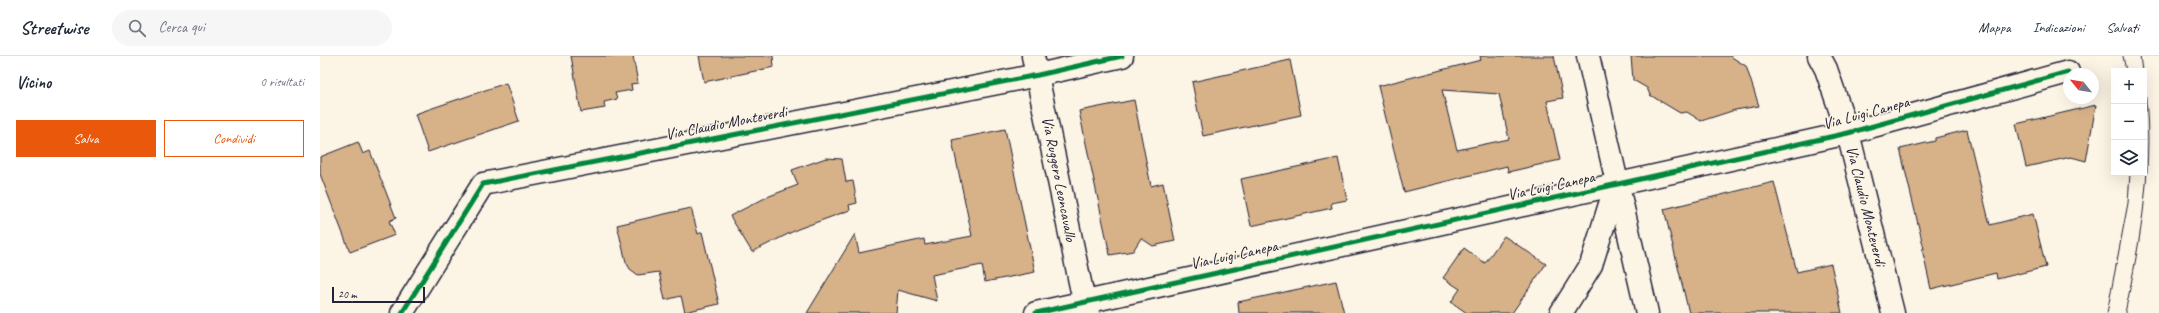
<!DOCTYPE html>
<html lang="it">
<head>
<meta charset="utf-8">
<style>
  body { margin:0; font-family:Caveat,sans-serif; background:#f6f6f7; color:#1f2937 }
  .controls { position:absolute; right:12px; top:12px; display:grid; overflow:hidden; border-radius:0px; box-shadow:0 4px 16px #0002 }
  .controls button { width:36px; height:36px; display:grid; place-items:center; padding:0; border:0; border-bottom:1px solid #e0e1e3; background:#fff; color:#1f2937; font:20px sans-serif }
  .compass { position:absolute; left:1743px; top:12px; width:36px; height:36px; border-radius:50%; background:#fff; box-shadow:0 4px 16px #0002; rotate:300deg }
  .scale { position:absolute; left:12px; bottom:10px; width:93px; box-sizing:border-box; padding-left:4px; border:2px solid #22223b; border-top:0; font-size:11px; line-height:14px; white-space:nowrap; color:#22223b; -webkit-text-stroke:3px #fcf5e5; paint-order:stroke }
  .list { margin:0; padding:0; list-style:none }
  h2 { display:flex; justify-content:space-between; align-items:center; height:52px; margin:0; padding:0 16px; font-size:17px }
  h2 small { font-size:13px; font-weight:400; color:#747a83 }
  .actions { display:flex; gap:8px; padding:12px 16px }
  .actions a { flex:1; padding:9px 0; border:1px solid #ea580c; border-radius:0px; text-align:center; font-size:14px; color:#ea580c }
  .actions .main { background:#ea580c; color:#fff }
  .icon { flex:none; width:22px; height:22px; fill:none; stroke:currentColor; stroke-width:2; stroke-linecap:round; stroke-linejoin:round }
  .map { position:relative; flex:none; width:1839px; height:257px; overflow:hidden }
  header { display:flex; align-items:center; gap:24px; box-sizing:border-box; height:56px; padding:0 20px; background:#fff; border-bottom:1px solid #e0e1e3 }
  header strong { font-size:19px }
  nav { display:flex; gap:22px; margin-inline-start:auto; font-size:14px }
  .search { width:280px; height:36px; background:#f6f6f7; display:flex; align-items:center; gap:10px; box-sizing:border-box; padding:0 14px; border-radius:22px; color:#747a83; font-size:15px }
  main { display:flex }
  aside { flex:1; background:#fff }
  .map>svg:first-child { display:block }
  .building { fill:#d7b188; stroke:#22223b; fill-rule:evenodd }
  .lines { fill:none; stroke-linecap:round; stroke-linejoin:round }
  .minor-casing { stroke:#22223b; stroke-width:25 }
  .minor { stroke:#fcf5e5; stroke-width:22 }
  .tram { stroke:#22223b; stroke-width:1 }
  .cycleway-casing { stroke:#fcf5e5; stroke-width:8 }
  .cycleway { stroke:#00873e; stroke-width:5 }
  .labels { text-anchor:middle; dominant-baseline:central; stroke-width:3; stroke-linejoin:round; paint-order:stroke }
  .street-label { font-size:16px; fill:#22223b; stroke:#fcf5e5 }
</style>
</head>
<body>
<header>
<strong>Streetwise</strong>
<div class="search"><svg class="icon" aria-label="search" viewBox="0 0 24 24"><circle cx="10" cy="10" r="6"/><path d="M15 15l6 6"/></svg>Cerca qui</div>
<nav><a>Mappa</a><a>Indicazioni</a><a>Salvati</a></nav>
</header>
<main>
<aside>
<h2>Vicino<small>0 risultati</small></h2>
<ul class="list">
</ul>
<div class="actions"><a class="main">Salva</a><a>Condividi</a></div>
</aside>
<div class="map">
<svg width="1839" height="257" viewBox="0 0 1839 257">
  <rect width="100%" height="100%" fill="#fcf5e5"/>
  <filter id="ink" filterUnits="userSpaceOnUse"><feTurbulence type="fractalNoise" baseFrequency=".025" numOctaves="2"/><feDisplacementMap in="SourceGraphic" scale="8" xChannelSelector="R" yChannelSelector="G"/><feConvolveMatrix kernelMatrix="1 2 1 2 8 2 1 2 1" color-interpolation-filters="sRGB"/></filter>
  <g filter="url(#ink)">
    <!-- building -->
    <g class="building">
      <path d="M 251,0 L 313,0 L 318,27 L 311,28 L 312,34 L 295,37 L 297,43 L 284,46 L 285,52 L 261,56 Z"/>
      <path d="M 379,0 L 453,0 L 454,11 L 384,26 Z"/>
      <path d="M 1160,0 L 1234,0 L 1243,42 L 1227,45 L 1240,104 L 1188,116 L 1187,110 L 1084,136 L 1058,30 L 1161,4 ZM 1122,34 L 1179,38 L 1189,83 L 1137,94 Z"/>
      <path d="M 1311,0 L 1410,0 L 1426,10 L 1439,50 L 1415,54 L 1381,65 L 1367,56 L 1360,57 L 1330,39 L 1327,32 L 1313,24 Z"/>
      <path d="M 970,4 L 981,59 L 883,80 L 872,26 Z"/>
      <path d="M 186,27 L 199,65 L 108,96 L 95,58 Z"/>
      <path d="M 814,44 L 831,130 L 843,127 L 855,185 L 833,190 L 821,182 L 813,195 L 790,199 L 759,55 Z"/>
      <path d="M 1776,49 L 1766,105 L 1751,101 L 1706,111 L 1696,68 Z"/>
      <path d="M 685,73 L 715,216 L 665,226 L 662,209 L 612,219 L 617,245 L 578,234 L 576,257 L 487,257 L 535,178 L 539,197 L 604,183 L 605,189 L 652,180 L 632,84 Z"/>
      <path d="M 1647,74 L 1670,169 L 1713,158 L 1726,211 L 1677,223 L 1676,217 L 1611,233 L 1602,193 L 1604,193 L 1580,93 L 1615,85 L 1615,82 Z"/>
      <path d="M 38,86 L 43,98 L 50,95 L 76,162 L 69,165 L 75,179 L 30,196 L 0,118 L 0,101 Z"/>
      <path d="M 506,102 L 522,103 L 526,126 L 533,125 L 537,147 L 529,149 L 530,154 L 478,173 L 432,196 L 410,160 L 447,141 L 478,129 L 472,114 Z"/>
      <path d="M 1018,102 L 1027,144 L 1011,147 L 1012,152 L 931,170 L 921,123 Z"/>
      <path d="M 1454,126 L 1477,216 L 1511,208 L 1522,257 L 1369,257 L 1344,153 Z"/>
      <path d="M 371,152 L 378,178 L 382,176 L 399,248 L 365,256 L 361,240 L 345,244 L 339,216 L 318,219 L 310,213 L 306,206 L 297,169 Z"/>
      <path d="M 1184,180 L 1226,208 L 1192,257 L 1147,257 L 1131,246 L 1140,233 L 1123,222 L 1144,192 L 1165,207 Z"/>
      <path d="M 1016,225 L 1024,257 L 919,257 L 918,246 Z"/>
    </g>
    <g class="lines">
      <defs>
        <g id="minor">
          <path d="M 713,0 L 761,231 L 768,257"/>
          <path d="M 1268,0 L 1327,257"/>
          <path d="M 1499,0 L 1506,13 L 1528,77 L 1573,257"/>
          <path d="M 82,257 L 163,128 L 718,19 L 802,0"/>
          <path d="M 716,257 L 1528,77 L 1748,16"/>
          <path d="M 1241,257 L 1271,209 L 1296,129"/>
        </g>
      </defs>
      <!-- minor casing -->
      <use href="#minor" class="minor-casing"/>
      <!-- minor -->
      <use href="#minor" class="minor"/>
      <!-- tram -->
      <g class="tram">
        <path d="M 1803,0 L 1806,15"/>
        <path d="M 1820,0 L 1822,15"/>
        <path d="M 1787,257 L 1808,147 L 1810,117"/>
        <path d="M 1805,257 C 1821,182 1835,104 1824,27"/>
      </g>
      <defs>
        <g id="cycleway">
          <path d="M 82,257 L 163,128 L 718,19 L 802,0"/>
          <path d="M 716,257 L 1528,77 L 1748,16"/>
        </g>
      </defs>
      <!-- cycleway casing -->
      <use href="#cycleway" class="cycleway-casing"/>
      <!-- cycleway -->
      <use href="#cycleway" class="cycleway"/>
    </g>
  </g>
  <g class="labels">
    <!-- street labels -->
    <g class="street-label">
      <text transform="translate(1546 57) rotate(-15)">Via Luigi Canepa</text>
      <text transform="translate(406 67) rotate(-11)">Via Claudio Monteverdi</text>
      <text transform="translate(739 123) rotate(79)">Via Ruggero Leoncavallo</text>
      <text transform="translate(1231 130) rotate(-12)">Via Luigi Canepa</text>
      <text transform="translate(1546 150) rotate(76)">Via Claudio Monteverdi</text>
      <text transform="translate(914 199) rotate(-12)">Via Luigi Canepa</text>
    </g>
  </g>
</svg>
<div class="controls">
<button>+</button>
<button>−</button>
<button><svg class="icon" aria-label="layers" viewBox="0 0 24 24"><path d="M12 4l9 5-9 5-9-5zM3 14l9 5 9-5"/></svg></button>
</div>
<svg class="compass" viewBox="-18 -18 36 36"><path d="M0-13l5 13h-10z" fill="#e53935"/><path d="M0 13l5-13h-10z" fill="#747a83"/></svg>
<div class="scale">20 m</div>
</div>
</main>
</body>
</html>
